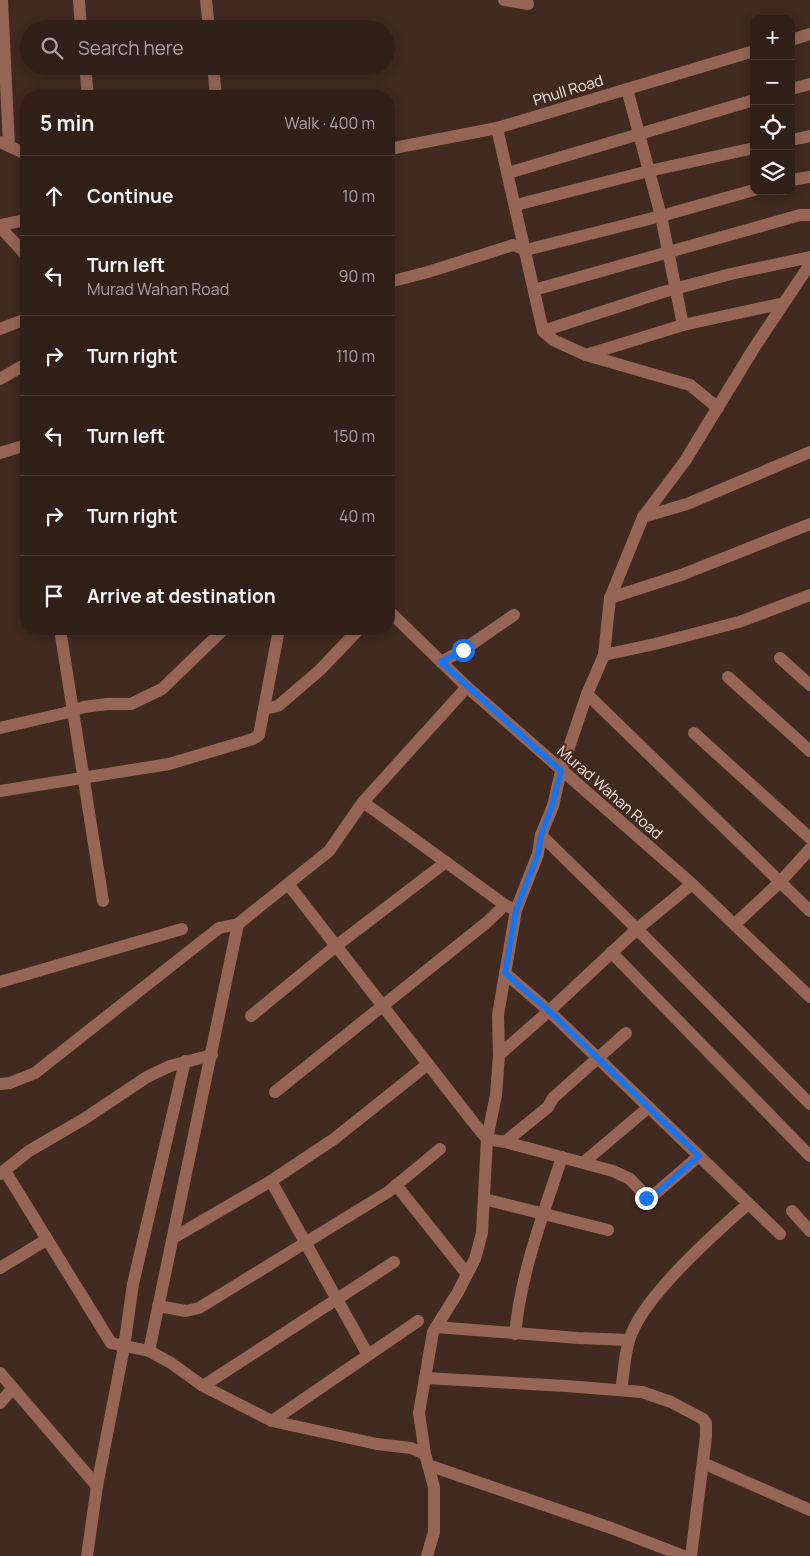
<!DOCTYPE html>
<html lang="en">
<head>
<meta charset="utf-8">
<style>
  body { margin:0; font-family:Manrope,sans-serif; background:#3d2d25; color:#f1f3f6 }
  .controls { position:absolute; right:15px; top:15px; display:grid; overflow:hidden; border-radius:10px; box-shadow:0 2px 12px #0003 }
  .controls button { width:45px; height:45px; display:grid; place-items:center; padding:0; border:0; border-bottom:1px solid #4c3e37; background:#312018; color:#f1f3f6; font:25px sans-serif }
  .stop { position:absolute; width:15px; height:15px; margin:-11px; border:4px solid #1a73e8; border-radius:50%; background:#fff }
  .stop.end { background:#1a73e8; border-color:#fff; box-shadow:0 1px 5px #0008 }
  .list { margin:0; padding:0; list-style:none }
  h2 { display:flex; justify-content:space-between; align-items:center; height:65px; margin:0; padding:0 20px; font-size:21px }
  h2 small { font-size:16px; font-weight:400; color:#a8a3a2 }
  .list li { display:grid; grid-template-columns:32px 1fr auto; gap:15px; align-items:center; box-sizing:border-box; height:80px; padding:0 20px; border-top:1px solid #4c3e37 }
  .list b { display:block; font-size:19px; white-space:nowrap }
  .list p { margin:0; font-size:16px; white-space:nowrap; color:#a8a3a2 }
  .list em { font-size:16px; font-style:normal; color:#a8a3a2 }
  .icon { flex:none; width:28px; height:28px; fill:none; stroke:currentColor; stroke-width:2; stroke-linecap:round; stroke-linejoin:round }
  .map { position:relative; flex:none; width:810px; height:1556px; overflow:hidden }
  .search { position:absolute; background:#312018; box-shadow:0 2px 12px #0003; left:20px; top:20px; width:375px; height:55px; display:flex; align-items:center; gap:12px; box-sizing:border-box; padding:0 18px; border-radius:28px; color:#a8a3a2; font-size:19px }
  .panel { position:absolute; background:#312018; box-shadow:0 2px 12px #0003; left:20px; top:90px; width:375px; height:545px; border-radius:20px }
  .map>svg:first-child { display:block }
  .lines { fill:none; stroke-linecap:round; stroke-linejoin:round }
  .minor { stroke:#966555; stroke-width:12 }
  .route { stroke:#1a73e8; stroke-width:6 }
  .labels { text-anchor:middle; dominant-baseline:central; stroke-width:4; stroke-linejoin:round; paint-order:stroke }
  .street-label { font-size:15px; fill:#faeae4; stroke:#412a20 }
</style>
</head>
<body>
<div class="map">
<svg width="810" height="1556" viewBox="0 0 810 1556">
  <rect width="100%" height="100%" fill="#412a20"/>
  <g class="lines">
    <!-- minor -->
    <g class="minor">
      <path d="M 2,0 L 9,146"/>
      <path d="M 79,0 L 81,29"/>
      <path d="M 206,0 L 209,29"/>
      <path d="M 504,0 L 528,4"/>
      <path d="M 791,40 L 810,34"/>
      <path d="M 85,66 L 88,96"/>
      <path d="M 213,66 L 216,96"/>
      <path d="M 791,89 L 810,84"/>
      <path d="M 497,128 L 543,331 L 553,340 L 586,355 L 690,385 L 718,408"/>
      <path d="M 791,140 L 810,136"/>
      <path d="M 0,142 L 26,154"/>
      <path d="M 389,149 L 497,128 L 754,51"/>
      <path d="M 508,173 L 754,100"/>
      <path d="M 791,180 L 810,177"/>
      <path d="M 516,205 L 649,171 L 754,148"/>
      <path d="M 0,225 L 26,220"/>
      <path d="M 0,227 L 26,255"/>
      <path d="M 389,282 L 428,272 L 513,245 L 526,250 L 661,216 L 754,190"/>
      <path d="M 534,290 L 800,215 L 810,215"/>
      <path d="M 683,325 L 784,303"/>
      <path d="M 0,329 L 26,319"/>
      <path d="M 543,331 L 663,292 L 731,274 L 810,257"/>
      <path d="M 586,355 L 683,325 L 661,216 L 627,89"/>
      <path d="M 0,379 L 26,364"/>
      <path d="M 0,453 L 26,445"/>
      <path d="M 643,517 L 687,504 L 810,452"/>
      <path d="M 610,598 L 681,575 L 810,524"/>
      <path d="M 389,611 L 467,687 L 692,884 L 810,997"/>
      <path d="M 60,629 L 103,901"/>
      <path d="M 604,655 L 655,644 L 739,622 L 810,595"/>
      <path d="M 780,658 L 810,685"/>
      <path d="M 441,662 L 463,650 L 514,615"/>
      <path d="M 728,677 L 810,751"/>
      <path d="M 587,694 L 810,911"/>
      <path d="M 264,709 L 278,706 L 320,670 L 359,629"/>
      <path d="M 0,728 L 65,713 L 84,707 L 107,704 L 131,704 L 162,689 L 224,629"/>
      <path d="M 694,733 L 810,838"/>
      <path d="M 0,791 L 169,764 L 253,739 L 259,735 L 279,629"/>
      <path d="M 363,802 L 505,905 L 511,908"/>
      <path d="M 541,835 L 637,929 L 810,1104"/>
      <path d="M 288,884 L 473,1122 L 487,1139 L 505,1142 L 613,1171 L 630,1179 L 649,1199 L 699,1156"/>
      <path d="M 735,924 L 780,882 L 810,849"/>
      <path d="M 611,952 L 810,1156"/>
      <path d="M 505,973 L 549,1011 L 780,1234"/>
      <path d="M 0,982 L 182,929"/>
      <path d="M 251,1016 L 336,946 L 446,862"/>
      <path d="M 499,1055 L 549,1011 L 637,929 L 692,884"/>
      <path d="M 0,1084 L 10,1083 L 35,1073 L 219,928 L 238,924 L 329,851 L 363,802 L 467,687"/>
      <path d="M 275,1092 L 486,923 L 505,905"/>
      <path d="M 505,1142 L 548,1107 L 553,1098 L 626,1033"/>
      <path d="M 584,1162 L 649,1107"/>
      <path d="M 5,1171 L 111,1343 L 149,1351 L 171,1363 L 203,1386 L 272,1421 L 377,1444 L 411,1448 L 425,1454"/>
      <path d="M 0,1174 L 29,1151 L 84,1119 L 147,1077 L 170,1066 L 212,1055"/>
      <path d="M 271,1181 L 368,1355"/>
      <path d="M 396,1185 L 467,1274"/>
      <path d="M 484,1199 L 608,1230"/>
      <path d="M 792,1211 L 810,1231"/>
      <path d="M 173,1238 L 271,1181 L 334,1139 L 428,1064"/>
      <path d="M 0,1268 L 46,1240"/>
      <path d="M 158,1306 L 186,1311 L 199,1308 L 388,1192 L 440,1149"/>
      <path d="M 436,1327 L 579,1338 L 629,1340"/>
      <path d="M 515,1334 C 521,1272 543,1215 562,1157"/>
      <path d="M 149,1351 L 238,924"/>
      <path d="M 0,1373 L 97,1486"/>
      <path d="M 425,1378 L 566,1386 L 642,1392 L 671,1402 L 703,1419 L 706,1423 L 706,1437 L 691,1556"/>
      <path d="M 203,1386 L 394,1262"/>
      <path d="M 621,1390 C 624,1374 624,1357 629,1341 C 640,1299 715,1233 748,1204"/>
      <path d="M 0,1403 L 13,1388"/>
      <path d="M 272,1421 L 418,1321"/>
      <path d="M 703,1463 L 810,1510"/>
      <path d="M 428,1465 L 611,1528 L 684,1556"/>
      <path d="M 87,1556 L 97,1486 L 124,1347 L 133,1284 L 185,1061"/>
      <path d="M 427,1556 L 434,1532 L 434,1487 L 425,1454 L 419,1413 L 433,1332 L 458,1292 L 475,1259 L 482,1233 L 487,1139 L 496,1095 L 499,1055 L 498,1015 L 516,910 L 538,854 L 541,835 L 553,806 L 561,771 L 587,694 L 604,655 L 610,598 L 643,517 L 685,461 L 754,348 L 810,264"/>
    </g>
  </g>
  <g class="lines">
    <!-- route -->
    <path class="route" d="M 463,650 L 441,662 L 561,771 L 552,806 L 541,835 L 538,854 L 516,910 L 505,973 L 549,1011 L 699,1156 L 653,1196 L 649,1199 L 646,1198"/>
  </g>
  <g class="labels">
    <!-- street labels -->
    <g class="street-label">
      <text transform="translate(568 90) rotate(-17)">Phull Road</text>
      <text transform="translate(610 792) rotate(41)">Murad Wahan Road</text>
    </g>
  </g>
</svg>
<div class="controls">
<button>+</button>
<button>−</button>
<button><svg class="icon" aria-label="locate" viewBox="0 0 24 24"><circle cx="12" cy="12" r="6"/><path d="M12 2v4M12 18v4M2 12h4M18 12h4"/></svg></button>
<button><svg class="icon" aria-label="layers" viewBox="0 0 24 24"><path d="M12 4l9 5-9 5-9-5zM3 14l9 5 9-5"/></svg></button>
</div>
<div class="stop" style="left:463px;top:650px"></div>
<div class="stop end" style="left:646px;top:1198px"></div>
<div class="search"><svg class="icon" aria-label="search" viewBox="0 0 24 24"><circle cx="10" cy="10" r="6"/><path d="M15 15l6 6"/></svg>Search here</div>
<section class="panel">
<h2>5 min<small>Walk · 400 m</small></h2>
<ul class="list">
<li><svg class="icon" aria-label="ahead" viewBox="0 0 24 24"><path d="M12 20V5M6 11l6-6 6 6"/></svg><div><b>Continue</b></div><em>10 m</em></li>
<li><svg class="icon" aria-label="left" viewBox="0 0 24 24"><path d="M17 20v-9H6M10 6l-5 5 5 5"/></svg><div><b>Turn left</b><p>Murad Wahan Road</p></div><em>90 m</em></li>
<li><svg class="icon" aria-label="right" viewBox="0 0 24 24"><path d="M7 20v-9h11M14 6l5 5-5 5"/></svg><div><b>Turn right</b></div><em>110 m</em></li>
<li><svg class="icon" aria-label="left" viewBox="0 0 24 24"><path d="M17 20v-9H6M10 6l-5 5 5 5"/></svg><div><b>Turn left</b></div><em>150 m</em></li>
<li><svg class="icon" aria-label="right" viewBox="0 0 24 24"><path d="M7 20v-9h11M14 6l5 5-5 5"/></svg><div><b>Turn right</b></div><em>40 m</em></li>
<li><svg class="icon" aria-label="arrive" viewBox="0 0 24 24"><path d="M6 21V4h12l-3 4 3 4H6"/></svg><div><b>Arrive at destination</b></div></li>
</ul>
</section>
</div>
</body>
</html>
